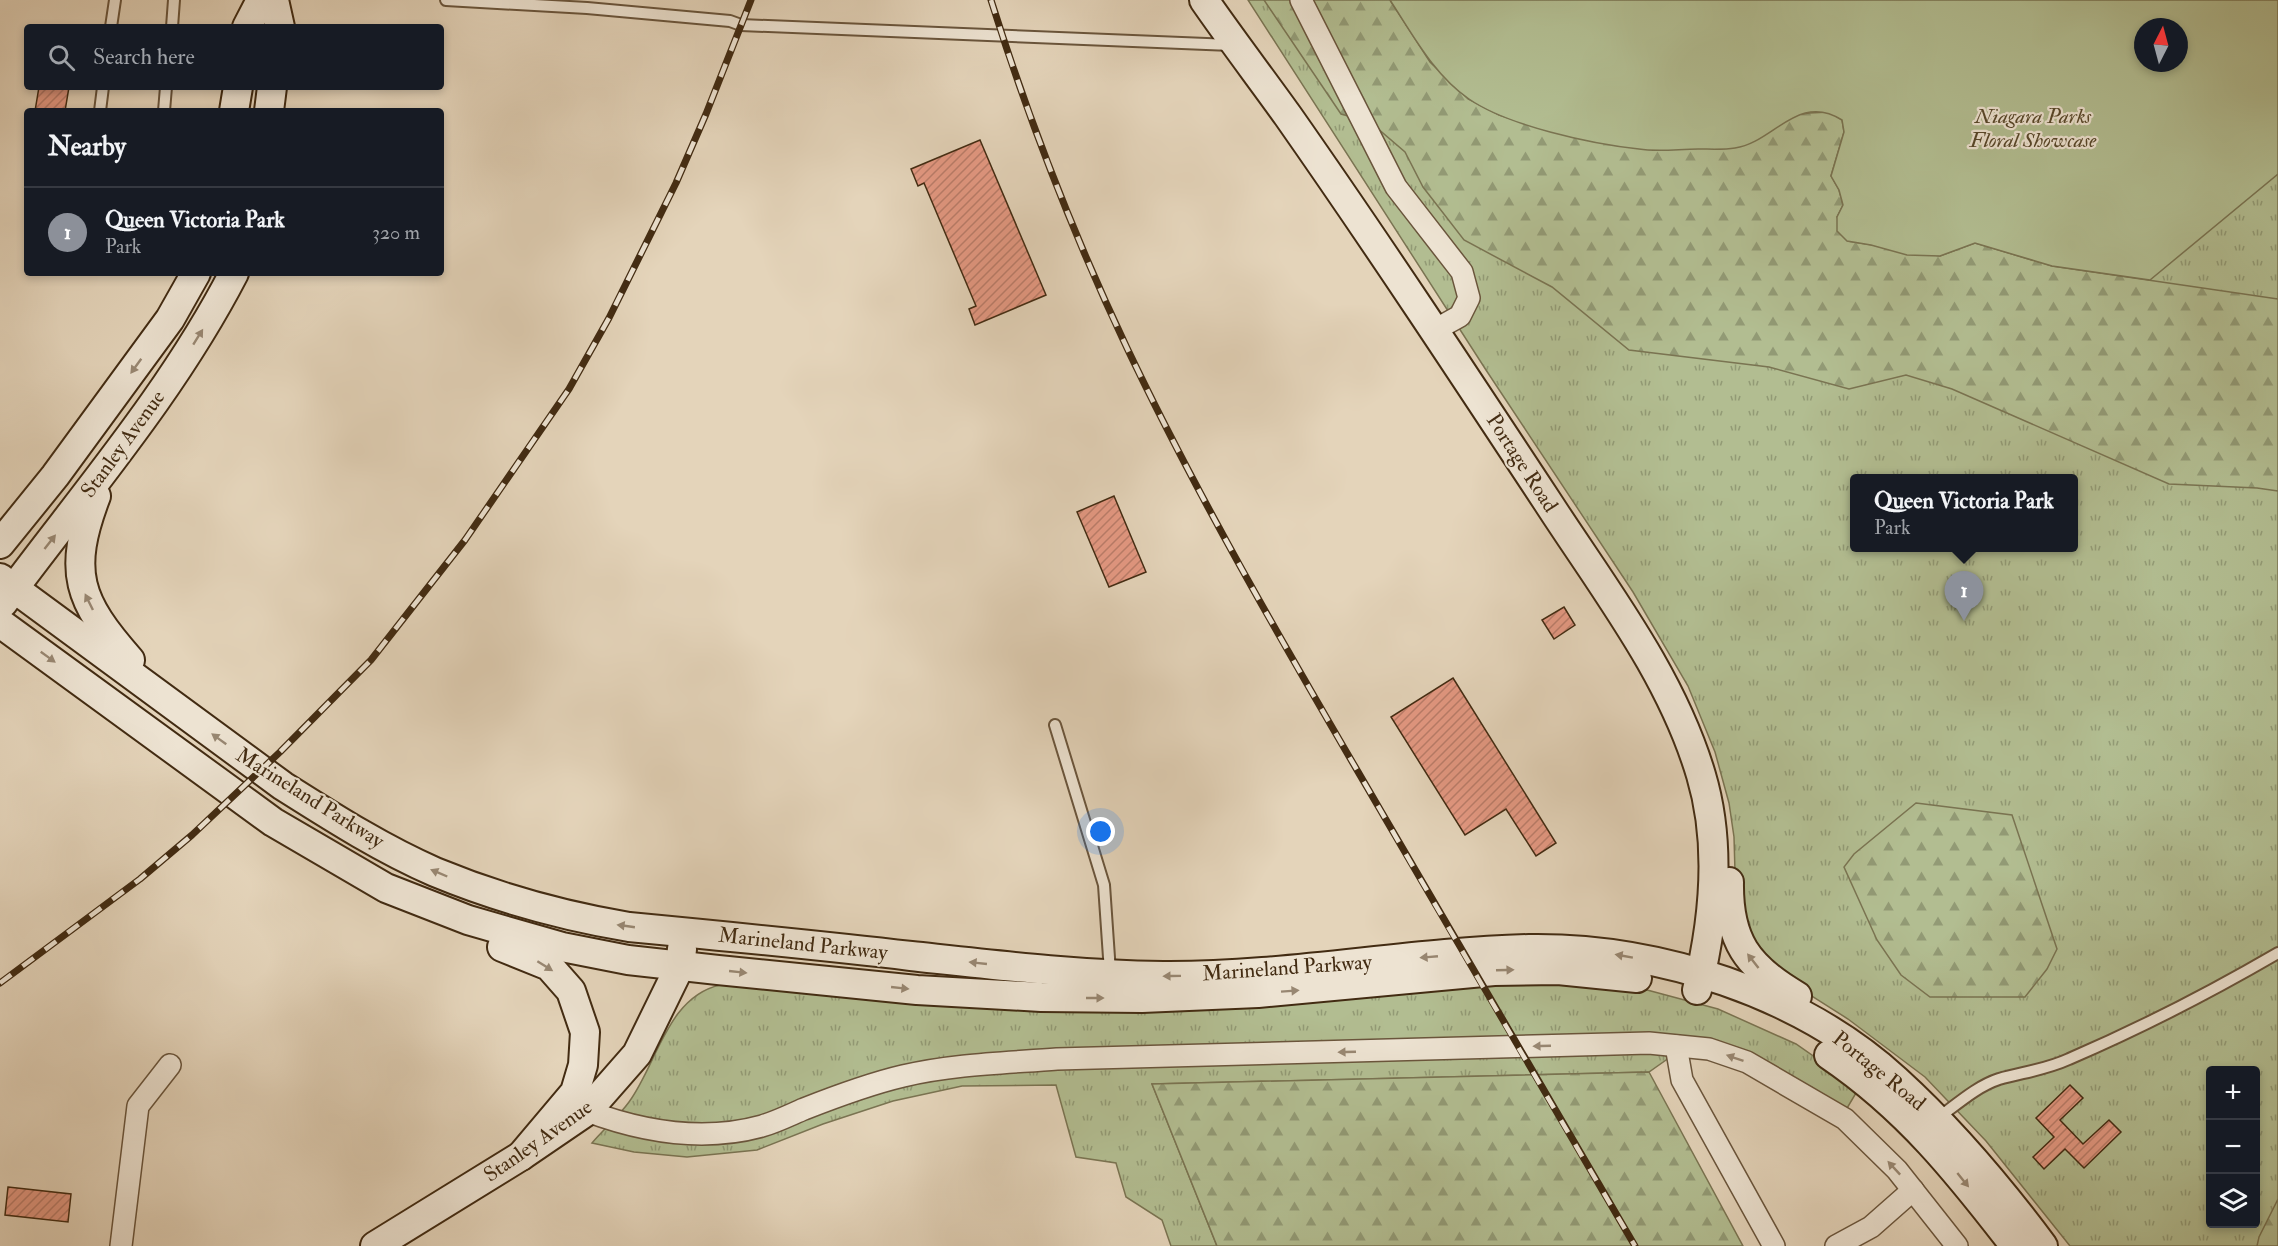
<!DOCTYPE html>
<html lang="en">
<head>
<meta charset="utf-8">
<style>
  body { margin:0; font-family:"IM FELL Double Pica",serif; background:#242831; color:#f1f3f6 }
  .controls { position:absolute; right:18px; bottom:18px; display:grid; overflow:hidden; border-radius:6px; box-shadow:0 3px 9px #0003 }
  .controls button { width:54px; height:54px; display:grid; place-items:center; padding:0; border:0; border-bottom:2px solid #363941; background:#171b24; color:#f1f3f6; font:30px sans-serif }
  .compass { position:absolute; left:2134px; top:18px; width:54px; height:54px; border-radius:50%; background:#171b24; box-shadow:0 3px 9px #0003; rotate:6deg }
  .you { position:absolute; left:1101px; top:832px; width:21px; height:21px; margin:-15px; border:4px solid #fff; border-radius:50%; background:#1a73e8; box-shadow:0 0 0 9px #1a73e833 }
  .badge { display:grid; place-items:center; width:39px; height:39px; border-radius:50%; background:#8c9099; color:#fff; font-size:20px; font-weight:700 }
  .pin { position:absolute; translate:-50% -50px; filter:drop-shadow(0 2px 3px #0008) }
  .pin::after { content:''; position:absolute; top:32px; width:21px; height:18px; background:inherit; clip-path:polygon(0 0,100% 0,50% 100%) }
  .popup { position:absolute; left:1850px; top:474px; width:228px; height:78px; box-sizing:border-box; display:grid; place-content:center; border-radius:6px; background:#171b24; filter:drop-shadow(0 2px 4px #0005); font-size:20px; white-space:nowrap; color:#9ea1a6 }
  .popup b { font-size:22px; color:#f1f3f6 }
  .popup::after { content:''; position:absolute; left:50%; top:100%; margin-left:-12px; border:12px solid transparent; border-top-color:#171b24 }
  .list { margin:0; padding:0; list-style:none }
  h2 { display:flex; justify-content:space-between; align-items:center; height:78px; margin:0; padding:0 24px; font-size:26px }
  h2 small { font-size:20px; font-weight:400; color:#9ea1a6 }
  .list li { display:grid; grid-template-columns:39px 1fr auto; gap:18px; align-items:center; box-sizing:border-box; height:90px; padding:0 24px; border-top:2px solid #363941 }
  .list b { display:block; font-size:22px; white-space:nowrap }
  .list p { margin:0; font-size:20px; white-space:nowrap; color:#9ea1a6 }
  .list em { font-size:20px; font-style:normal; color:#9ea1a6 }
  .icon { flex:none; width:33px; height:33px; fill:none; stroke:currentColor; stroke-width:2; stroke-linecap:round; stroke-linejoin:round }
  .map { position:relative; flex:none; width:2278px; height:1246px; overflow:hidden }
  .search { position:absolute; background:#171b24; box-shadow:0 3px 9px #0003; left:24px; top:24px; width:420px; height:66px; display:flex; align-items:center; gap:15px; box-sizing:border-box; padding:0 21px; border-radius:6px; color:#9ea1a6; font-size:22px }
  .panel { position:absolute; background:#171b24; box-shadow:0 3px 9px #0003; left:24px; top:108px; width:420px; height:168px; border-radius:6px }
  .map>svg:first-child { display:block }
  .grass { fill:url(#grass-tufts); stroke:#7a7452; stroke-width:1.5; fill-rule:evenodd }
  .forest { fill:url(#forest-firs); stroke:#7a7452; stroke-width:1.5 }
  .garden { fill:#b2bd91; stroke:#7a7452; stroke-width:1.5; fill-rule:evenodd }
  .building { fill:url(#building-hatch); stroke:#422b12; stroke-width:1.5 }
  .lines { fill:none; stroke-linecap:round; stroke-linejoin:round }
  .service-casing { stroke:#6a553c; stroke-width:14 }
  .minor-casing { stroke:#6a553c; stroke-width:24 }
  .secondary-casing { stroke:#422b12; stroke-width:32 }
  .service { stroke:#ede3d2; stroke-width:10 }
  .minor { stroke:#ede3d2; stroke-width:21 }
  .secondary { stroke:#ede3d2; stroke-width:28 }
  .rail-casing { stroke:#422b12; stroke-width:7 }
  .rail { stroke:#ede3d2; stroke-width:4.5; stroke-dasharray:14; stroke-linecap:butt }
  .oneway { fill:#988772 }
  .labels { text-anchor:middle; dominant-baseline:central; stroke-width:4.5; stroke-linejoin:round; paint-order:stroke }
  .park-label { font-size:21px; font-style:italic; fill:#58482b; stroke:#ede3d2 }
  .street-label { font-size:21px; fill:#422b12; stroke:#ede3d2 }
</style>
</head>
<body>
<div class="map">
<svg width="2278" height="1246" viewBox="0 0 2278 1246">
  <defs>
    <pattern id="grass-tufts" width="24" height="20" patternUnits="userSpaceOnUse" patternTransform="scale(1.5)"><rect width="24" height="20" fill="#b2bd91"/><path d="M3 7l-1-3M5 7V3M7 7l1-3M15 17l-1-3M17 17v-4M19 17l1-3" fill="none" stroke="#929a75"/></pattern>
    <pattern id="forest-firs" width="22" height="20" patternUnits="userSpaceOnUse" patternTransform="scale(1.5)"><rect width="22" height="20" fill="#b2bd91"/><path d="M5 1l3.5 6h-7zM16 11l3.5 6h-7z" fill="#929a75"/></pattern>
    <pattern id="building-hatch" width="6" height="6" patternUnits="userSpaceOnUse" patternTransform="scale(1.5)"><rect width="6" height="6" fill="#e59983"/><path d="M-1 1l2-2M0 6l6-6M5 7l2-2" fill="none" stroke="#bb7d6a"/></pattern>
  </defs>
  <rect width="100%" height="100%" fill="#e4d4ba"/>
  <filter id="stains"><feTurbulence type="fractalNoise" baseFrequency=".00333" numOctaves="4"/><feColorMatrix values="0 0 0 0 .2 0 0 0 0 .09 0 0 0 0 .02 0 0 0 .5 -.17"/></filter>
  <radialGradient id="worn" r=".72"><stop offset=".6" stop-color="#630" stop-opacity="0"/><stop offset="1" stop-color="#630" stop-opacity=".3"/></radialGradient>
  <!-- grass -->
  <g class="grass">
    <path d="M 1248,0 L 2278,0 L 2278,1246 L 2070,1246 L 1986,1141 L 1925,1077 L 1848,1019 L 1769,969 L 1736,907 L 1734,837 L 1729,803 L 1715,752 L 1688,686 L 1633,592 L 1486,370 ZM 2143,27 L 2179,27 L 2179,63 L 2143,63 ZM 1854,478 L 2074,478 L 2074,548 L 1854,548 ZM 2210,1070 L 2256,1070 L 2256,1224 L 2210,1224 Z"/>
    <path d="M 1493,979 L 1636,987 L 1718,1009 L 1796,1044 L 1859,1088 L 1843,1115 L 1693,1041 L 1649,1072 L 1152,1084 L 1217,1246 L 1171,1246 L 1162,1220 L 1126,1197 L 1116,1163 L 1076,1157 L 1056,1085 L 962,1086 L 893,1101 L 823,1124 L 757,1150 L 687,1157 L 634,1152 L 592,1143 C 604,1129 619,1116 629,1102 C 657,1064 667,997 720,985 C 747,979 775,985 802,988 Z"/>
  </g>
  <!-- forest -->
  <g class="forest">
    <path d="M 1264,0 L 1390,0 L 1430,62 L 1468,99 L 1499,115 L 1542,129 L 1580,138 L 1771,131 L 1785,120 L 1796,115 L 1809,113 L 1830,112 L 1842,120 L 1844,132 L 1831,176 L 1839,190 L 1843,205 L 1837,217 L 1848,241 L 1940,256 L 1975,243 L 2052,266 L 2278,299 L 2278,491 L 2257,488 L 2169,484 L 1952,389 L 1906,375 L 1849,389 L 1769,367 L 1629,350 L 1552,287 L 1464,240 L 1423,187 L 1405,152 L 1370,122 L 1341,114 Z"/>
    <path d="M 1916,803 L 2012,815 L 2057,949 L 2047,969 L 2025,997 L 1930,997 L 1901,975 L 1877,940 L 1844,867 L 1854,854 Z"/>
    <path d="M 1649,1072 L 1743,1246 L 1217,1246 L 1152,1084 Z"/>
    <path d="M 2278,1199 L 2278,1246 L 2257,1246 L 2259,1237 Z"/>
  </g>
  <!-- garden -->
  <path class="garden" d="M 1390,0 L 2278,0 L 2278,174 L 2150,280 L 2052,266 L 1975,243 L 1940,256 L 1907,255 L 1871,245 L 1847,241 L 1837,231 L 1837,217 L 1843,205 L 1839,190 L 1831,176 L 1844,132 L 1842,120 C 1798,92 1773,143 1735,148 C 1723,150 1710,149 1698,149 C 1679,149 1658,152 1639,149 C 1592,144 1508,126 1469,99 C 1434,75 1413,35 1390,0 ZM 2143,27 L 2179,27 L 2179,63 L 2143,63 Z"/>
  <!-- building -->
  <g class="building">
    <path d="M 39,87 L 69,87 L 65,111 L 35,111 Z"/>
    <path d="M 980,140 L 1046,295 L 975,325 L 969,309 L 976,306 L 924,183 L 918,186 L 911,169 Z"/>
    <path d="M 1114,496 L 1146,572 L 1109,587 L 1077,512 Z"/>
    <path d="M 1564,607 L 1575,625 L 1554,639 L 1542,620 Z"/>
    <path d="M 1453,678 L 1556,843 L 1536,856 L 1506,809 L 1465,835 L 1391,717 Z"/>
    <path d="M 2070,1085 L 2083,1098 L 2060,1120 L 2083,1144 L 2109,1120 L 2121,1132 L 2084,1168 L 2065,1149 L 2044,1169 L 2033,1157 L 2054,1137 L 2036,1118 Z"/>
    <path d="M 8,1187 L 71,1194 L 68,1222 L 5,1215 Z"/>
  </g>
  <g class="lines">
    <defs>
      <g id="service">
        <path d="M 446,0 L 587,8 L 730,21 L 741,25 L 1231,45"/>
        <path d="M 111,27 L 115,0"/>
        <path d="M 172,27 L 174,0"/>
        <path d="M 100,111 L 103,87"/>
        <path d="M 164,111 L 166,87"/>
        <path d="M 1055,725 L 1104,885 L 1110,972"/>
        <path d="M 1938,1118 C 1956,1105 1977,1086 1999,1079 C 2024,1072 2045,1070 2069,1059 C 2141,1028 2211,992 2278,953"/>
      </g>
      <g id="minor">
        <path d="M 1301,0 L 1396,187 L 1462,272 L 1469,298 L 1460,316 L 1433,331"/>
        <path d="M 1676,1046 L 1682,1080 L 1774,1246"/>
        <path d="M 587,1111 C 643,1132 704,1142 762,1126 C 776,1122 790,1115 804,1109 C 837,1096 869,1084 903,1076 C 954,1064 1006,1063 1057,1059 L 1649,1043 L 1709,1049 L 1747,1062 L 1845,1119 L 1897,1170 L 1957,1246"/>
        <path d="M 121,1246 L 138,1106 L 170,1065"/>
        <path d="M 1836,1246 L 1871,1227 L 1913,1190"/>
      </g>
      <g id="secondary">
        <path d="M 274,0 L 280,27"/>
        <path d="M 1204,0 C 1231,39 1260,77 1288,116 C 1377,243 1462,372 1547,501 C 1604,589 1671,674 1701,775 C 1722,845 1714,921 1697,990"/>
        <path d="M 247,27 L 261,0"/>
        <path d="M 234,111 L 238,87"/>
        <path d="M 269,111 L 272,87"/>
        <path d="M 96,496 C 67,572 78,601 130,660"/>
        <path d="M 0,544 L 55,476 L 170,319 L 196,273"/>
        <path d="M 0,578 L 283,786 C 332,817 382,849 435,872 C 498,898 563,916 629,927 C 723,936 817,945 911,956 C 995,965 1079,975 1163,976 C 1286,977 1407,952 1529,949 C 1657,947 1801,993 1896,1080 C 1951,1130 1999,1187 2043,1246"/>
        <path d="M 3,603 C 83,495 172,393 234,273"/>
        <path d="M 0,623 L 273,822 L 386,888 L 468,920 L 562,947 L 628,960 L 718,970 L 917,990 L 1041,997 L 1142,998 L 1258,993 L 1494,971 L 1558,970 L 1637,978"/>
        <path d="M 1729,882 C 1728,940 1747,967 1797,996"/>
        <path d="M 502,947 L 549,966 L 571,991 L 585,1032 L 583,1065 L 575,1092 L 521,1156"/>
        <path d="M 1829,1055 C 1907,1108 1958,1172 2015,1246"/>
        <path d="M 375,1246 L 521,1156 L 587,1111 L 637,1054 L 680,966 L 682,949"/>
      </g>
    </defs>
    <!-- service casing -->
    <use href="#service" class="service-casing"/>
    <!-- minor casing -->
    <use href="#minor" class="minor-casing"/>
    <!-- secondary casing -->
    <use href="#secondary" class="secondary-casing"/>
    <!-- service -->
    <use href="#service" class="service"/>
    <!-- minor -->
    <use href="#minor" class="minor"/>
    <!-- secondary -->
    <use href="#secondary" class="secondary"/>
    <defs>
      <g id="rail">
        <path d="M 991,0 C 1028,118 1074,236 1127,348 C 1198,497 1281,640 1364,782 C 1454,937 1544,1092 1635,1246"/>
        <path d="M 0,983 L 140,879 L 192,835 L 280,752 L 371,660 L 465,540 L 569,389 L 609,318 L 676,183 L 706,114 L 751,0"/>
      </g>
    </defs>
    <!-- rail casing -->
    <use href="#rail" class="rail-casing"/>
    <!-- rail -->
    <use href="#rail" class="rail"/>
  </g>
  <!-- one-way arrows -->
  <defs><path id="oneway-solid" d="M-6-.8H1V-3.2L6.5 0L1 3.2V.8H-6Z" transform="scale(1.5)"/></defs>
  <g class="oneway">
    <use href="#oneway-solid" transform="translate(198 337) rotate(-58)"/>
    <use href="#oneway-solid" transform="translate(136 366) rotate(126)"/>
    <use href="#oneway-solid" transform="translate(50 542) rotate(-52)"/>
    <use href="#oneway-solid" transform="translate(89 602) rotate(-116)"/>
    <use href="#oneway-solid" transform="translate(48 657) rotate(36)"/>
    <use href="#oneway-solid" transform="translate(219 739) rotate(-144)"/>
    <use href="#oneway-solid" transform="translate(439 873) rotate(-157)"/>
    <use href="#oneway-solid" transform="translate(626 926) rotate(-172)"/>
    <use href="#oneway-solid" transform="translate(1624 956) rotate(-170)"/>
    <use href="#oneway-solid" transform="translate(1429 957) rotate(175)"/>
    <use href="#oneway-solid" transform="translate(1753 961) rotate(-128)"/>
    <use href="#oneway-solid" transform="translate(978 963) rotate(-174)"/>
    <use href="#oneway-solid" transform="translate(545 966) rotate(32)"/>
    <use href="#oneway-solid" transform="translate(1505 970) rotate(-2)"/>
    <use href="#oneway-solid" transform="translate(738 972) rotate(6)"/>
    <use href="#oneway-solid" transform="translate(1172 976) rotate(179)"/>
    <use href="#oneway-solid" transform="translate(900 988) rotate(6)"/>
    <use href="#oneway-solid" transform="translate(1290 991) rotate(-4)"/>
    <use href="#oneway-solid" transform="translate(1095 998)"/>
    <use href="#oneway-solid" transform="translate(1542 1046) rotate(178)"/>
    <use href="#oneway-solid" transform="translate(1347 1052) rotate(178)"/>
    <use href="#oneway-solid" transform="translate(1735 1058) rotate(-161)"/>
    <use href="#oneway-solid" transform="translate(1894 1168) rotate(-133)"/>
    <use href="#oneway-solid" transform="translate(1963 1180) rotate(51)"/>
  </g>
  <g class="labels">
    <!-- park labels -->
    <g class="park-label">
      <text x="2033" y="116">Niagara Parks<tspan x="2033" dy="24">Floral Showcase</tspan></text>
    </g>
    <!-- street labels -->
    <g class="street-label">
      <text transform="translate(123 444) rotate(-54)">Stanley Avenue</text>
      <text transform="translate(1522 463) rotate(57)">Portage Road</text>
      <text transform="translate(310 798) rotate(32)">Marineland Parkway</text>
      <text transform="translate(803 944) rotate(6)">Marineland Parkway</text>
      <text transform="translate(1287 968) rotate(-4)">Marineland Parkway</text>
      <text transform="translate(1879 1071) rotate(39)">Portage Road</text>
      <text transform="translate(538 1141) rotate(-35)">Stanley Avenue</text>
    </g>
  </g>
  <rect width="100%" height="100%" filter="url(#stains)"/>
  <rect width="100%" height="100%" fill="url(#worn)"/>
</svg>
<div class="controls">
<button>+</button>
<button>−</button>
<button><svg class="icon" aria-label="layers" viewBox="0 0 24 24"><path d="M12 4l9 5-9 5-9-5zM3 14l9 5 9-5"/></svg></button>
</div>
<svg class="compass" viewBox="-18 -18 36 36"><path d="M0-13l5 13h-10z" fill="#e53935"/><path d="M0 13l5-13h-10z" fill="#9ea1a6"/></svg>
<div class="you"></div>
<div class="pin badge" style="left:1964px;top:621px">1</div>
<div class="popup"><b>Queen Victoria Park</b>Park</div>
<div class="search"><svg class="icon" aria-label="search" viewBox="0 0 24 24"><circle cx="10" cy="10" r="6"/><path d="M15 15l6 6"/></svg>Search here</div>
<section class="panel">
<h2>Nearby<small></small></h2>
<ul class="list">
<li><span class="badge">1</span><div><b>Queen Victoria Park</b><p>Park</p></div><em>320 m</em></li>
</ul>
</section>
</div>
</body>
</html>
